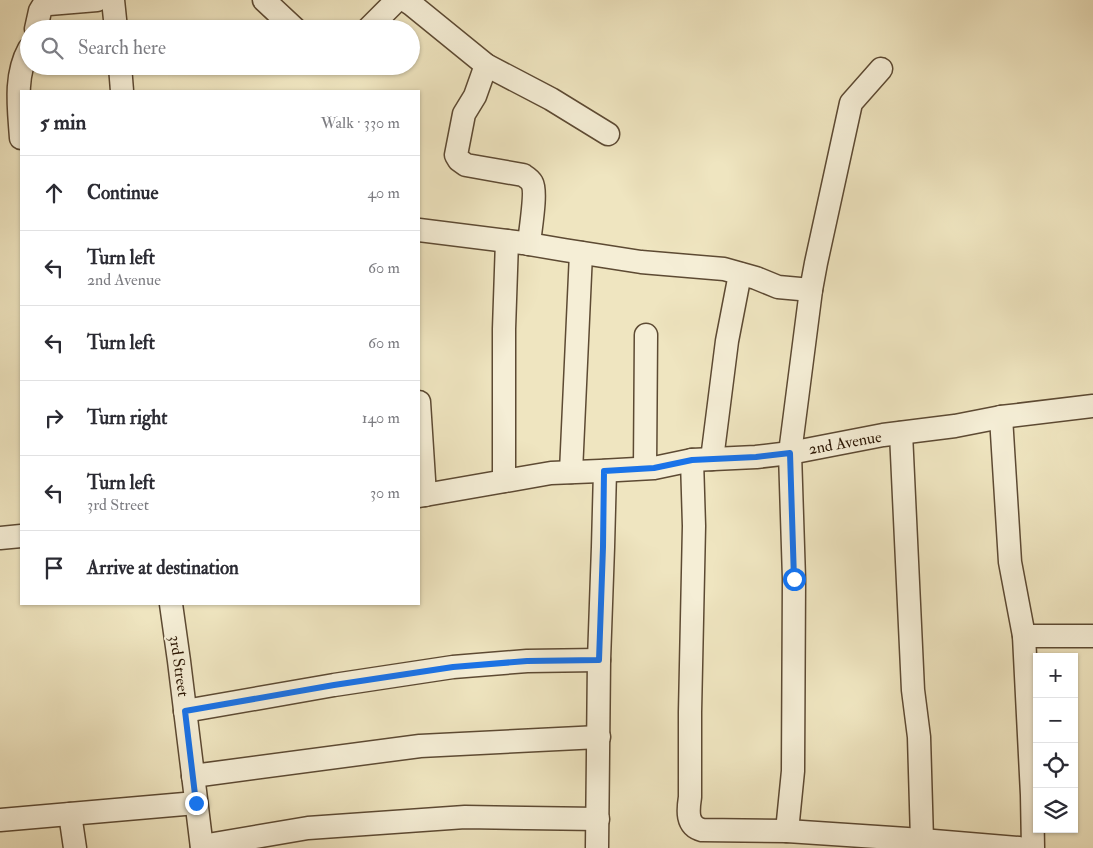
<!DOCTYPE html>
<html lang="en">
<head>
<meta charset="utf-8">
<style>
  body { margin:0; font-family:"IM FELL Double Pica",serif; background:#f2f2f3; color:#2b2b33 }
  .controls { position:absolute; right:15px; bottom:15px; display:grid; overflow:hidden; border-radius:0px; box-shadow:0 1px 4px #0004 }
  .controls button { width:45px; height:45px; display:grid; place-items:center; padding:0; border:0; border-bottom:1px solid #e1e1e2; background:#fff; color:#2b2b33; font:25px sans-serif }
  .stop { position:absolute; width:15px; height:15px; margin:-11px; border:4px solid #1a73e8; border-radius:50%; background:#fff }
  .stop.end { background:#1a73e8; border-color:#fff; box-shadow:0 1px 5px #0008 }
  .list { margin:0; padding:0; list-style:none }
  h2 { display:flex; justify-content:space-between; align-items:center; height:65px; margin:0; padding:0 20px; font-size:21px }
  h2 small { font-size:16px; font-weight:400; color:#7c7c81 }
  .list li { display:grid; grid-template-columns:32px 1fr auto; gap:15px; align-items:center; box-sizing:border-box; height:75px; padding:0 20px; border-top:1px solid #e1e1e2 }
  .list b { display:block; font-size:19px; white-space:nowrap }
  .list p { margin:0; font-size:16px; white-space:nowrap; color:#7c7c81 }
  .list em { font-size:16px; font-style:normal; color:#7c7c81 }
  .icon { flex:none; width:28px; height:28px; fill:none; stroke:currentColor; stroke-width:2; stroke-linecap:round; stroke-linejoin:round }
  .map { position:relative; flex:none; width:1093px; height:848px; overflow:hidden }
  .search { position:absolute; background:#fff; box-shadow:0 1px 4px #0004; left:20px; top:20px; width:400px; height:55px; display:flex; align-items:center; gap:12px; box-sizing:border-box; padding:0 18px; border-radius:28px; color:#7c7c81; font-size:19px }
  .panel { position:absolute; background:#fff; box-shadow:0 1px 4px #0004; left:20px; top:90px; width:400px; height:515px; border-radius:0px }
  .map>svg:first-child { display:block }
  .lines { fill:none; stroke-linecap:round; stroke-linejoin:round }
  .minor-casing { stroke:#5d4a33; stroke-width:25 }
  .minor { stroke:#f5eed6; stroke-width:22 }
  .route { stroke:#1a73e8; stroke-width:6 }
  .labels { text-anchor:middle; dominant-baseline:central; stroke-width:4; stroke-linejoin:round; paint-order:stroke }
  .street-label { font-size:16px; fill:#2c1704; stroke:#f5eed6 }
</style>
</head>
<body>
<div class="map">
<svg width="1093" height="848" viewBox="0 0 1093 848">
  <rect width="100%" height="100%" fill="#efe5c0"/>
  <filter id="stains"><feTurbulence type="fractalNoise" baseFrequency=".004" numOctaves="4"/><feColorMatrix values="0 0 0 0 .2 0 0 0 0 .09 0 0 0 0 .02 0 0 0 .5 -.17"/></filter>
  <radialGradient id="worn" r=".72"><stop offset=".6" stop-color="#630" stop-opacity="0"/><stop offset="1" stop-color="#630" stop-opacity=".3"/></radialGradient>
  <g class="lines">
    <defs>
      <g id="minor">
        <path d="M 113,0 L 116,29"/>
        <path d="M 264,0 L 295,29"/>
        <path d="M 405,0 L 411,4 L 486,65 L 551,99 L 608,134"/>
        <path d="M 36,29 L 40,11 L 43,6 L 49,4 L 97,0"/>
        <path d="M 368,29 L 397,0"/>
        <path d="M 486,65 L 475,96 L 464,114 L 456,155 L 459,160 L 466,165 L 523,175 C 526,177 530,179 532,183 C 537,192 530,231 529,244"/>
        <path d="M 120,66 L 122,91"/>
        <path d="M 21,138 C 19,109 14,76 29,49"/>
        <path d="M 419,230 L 523,243 L 564,250 L 641,262 L 724,269 L 756,278 L 778,287 L 811,290"/>
        <path d="M 419,402 L 425,495"/>
        <path d="M 1001,417 L 1010,562 L 1024,636 L 1032,795 L 1033,848"/>
        <path d="M 901,433 L 913,690 L 919,737 L 922,840"/>
        <path d="M 712,459 L 727,341 L 740,274"/>
        <path d="M 692,460 L 694,526 L 690,712 L 690,797 C 688,810 686,826 702,830 L 787,831 L 922,840 L 1019,848"/>
        <path d="M 645,468 L 646,335"/>
        <path d="M 571,472 L 581,253"/>
        <path d="M 504,481 L 504,329 L 507,241"/>
        <path d="M 419,496 L 551,473 L 600,471 L 654,468 L 692,460 L 756,457 L 790,453 L 883,435 L 955,426 L 1001,417 L 1093,406"/>
        <path d="M 0,538 L 21,536"/>
        <path d="M 171,604 L 179,661 L 202,848"/>
        <path d="M 1024,636 L 1093,636"/>
        <path d="M 185,711 L 334,685 L 453,667 L 527,661 L 599,660"/>
        <path d="M 193,776 L 420,746 L 599,737"/>
        <path d="M 70,814 L 75,848"/>
        <path d="M 0,820 L 196,803"/>
        <path d="M 787,831 L 793,771 L 794,579 L 790,453 L 811,290 L 816,263 L 851,103 L 881,69"/>
        <path d="M 202,846 L 308,828 L 465,817 L 598,819"/>
        <path d="M 597,848 L 599,660 L 603,547 L 605,471"/>
      </g>
    </defs>
    <!-- minor casing -->
    <use href="#minor" class="minor-casing"/>
    <!-- minor -->
    <use href="#minor" class="minor"/>
  </g>
  <g class="lines">
    <!-- route -->
    <path class="route" d="M 196,803 L 185,711 L 334,685 L 453,667 L 527,661 L 599,660 L 603,547 L 604,471 L 654,468 L 692,460 L 756,457 L 790,453 L 794,579"/>
  </g>
  <g class="labels">
    <!-- street labels -->
    <g class="street-label">
      <text transform="translate(845 443) rotate(-10)">2nd Avenue</text>
      <text transform="translate(179 666) rotate(82)">3rd Street</text>
    </g>
  </g>
  <rect width="100%" height="100%" filter="url(#stains)"/>
  <rect width="100%" height="100%" fill="url(#worn)"/>
</svg>
<div class="controls">
<button>+</button>
<button>−</button>
<button><svg class="icon" aria-label="locate" viewBox="0 0 24 24"><circle cx="12" cy="12" r="6"/><path d="M12 2v4M12 18v4M2 12h4M18 12h4"/></svg></button>
<button><svg class="icon" aria-label="layers" viewBox="0 0 24 24"><path d="M12 4l9 5-9 5-9-5zM3 14l9 5 9-5"/></svg></button>
</div>
<div class="stop" style="left:794px;top:579px"></div>
<div class="stop end" style="left:196px;top:803px"></div>
<div class="search"><svg class="icon" aria-label="search" viewBox="0 0 24 24"><circle cx="10" cy="10" r="6"/><path d="M15 15l6 6"/></svg>Search here</div>
<section class="panel">
<h2>5 min<small>Walk · 330 m</small></h2>
<ul class="list">
<li><svg class="icon" aria-label="ahead" viewBox="0 0 24 24"><path d="M12 20V5M6 11l6-6 6 6"/></svg><div><b>Continue</b></div><em>40 m</em></li>
<li><svg class="icon" aria-label="left" viewBox="0 0 24 24"><path d="M17 20v-9H6M10 6l-5 5 5 5"/></svg><div><b>Turn left</b><p>2nd Avenue</p></div><em>60 m</em></li>
<li><svg class="icon" aria-label="left" viewBox="0 0 24 24"><path d="M17 20v-9H6M10 6l-5 5 5 5"/></svg><div><b>Turn left</b></div><em>60 m</em></li>
<li><svg class="icon" aria-label="right" viewBox="0 0 24 24"><path d="M7 20v-9h11M14 6l5 5-5 5"/></svg><div><b>Turn right</b></div><em>140 m</em></li>
<li><svg class="icon" aria-label="left" viewBox="0 0 24 24"><path d="M17 20v-9H6M10 6l-5 5 5 5"/></svg><div><b>Turn left</b><p>3rd Street</p></div><em>30 m</em></li>
<li><svg class="icon" aria-label="arrive" viewBox="0 0 24 24"><path d="M6 21V4h12l-3 4 3 4H6"/></svg><div><b>Arrive at destination</b></div></li>
</ul>
</section>
</div>
</body>
</html>
